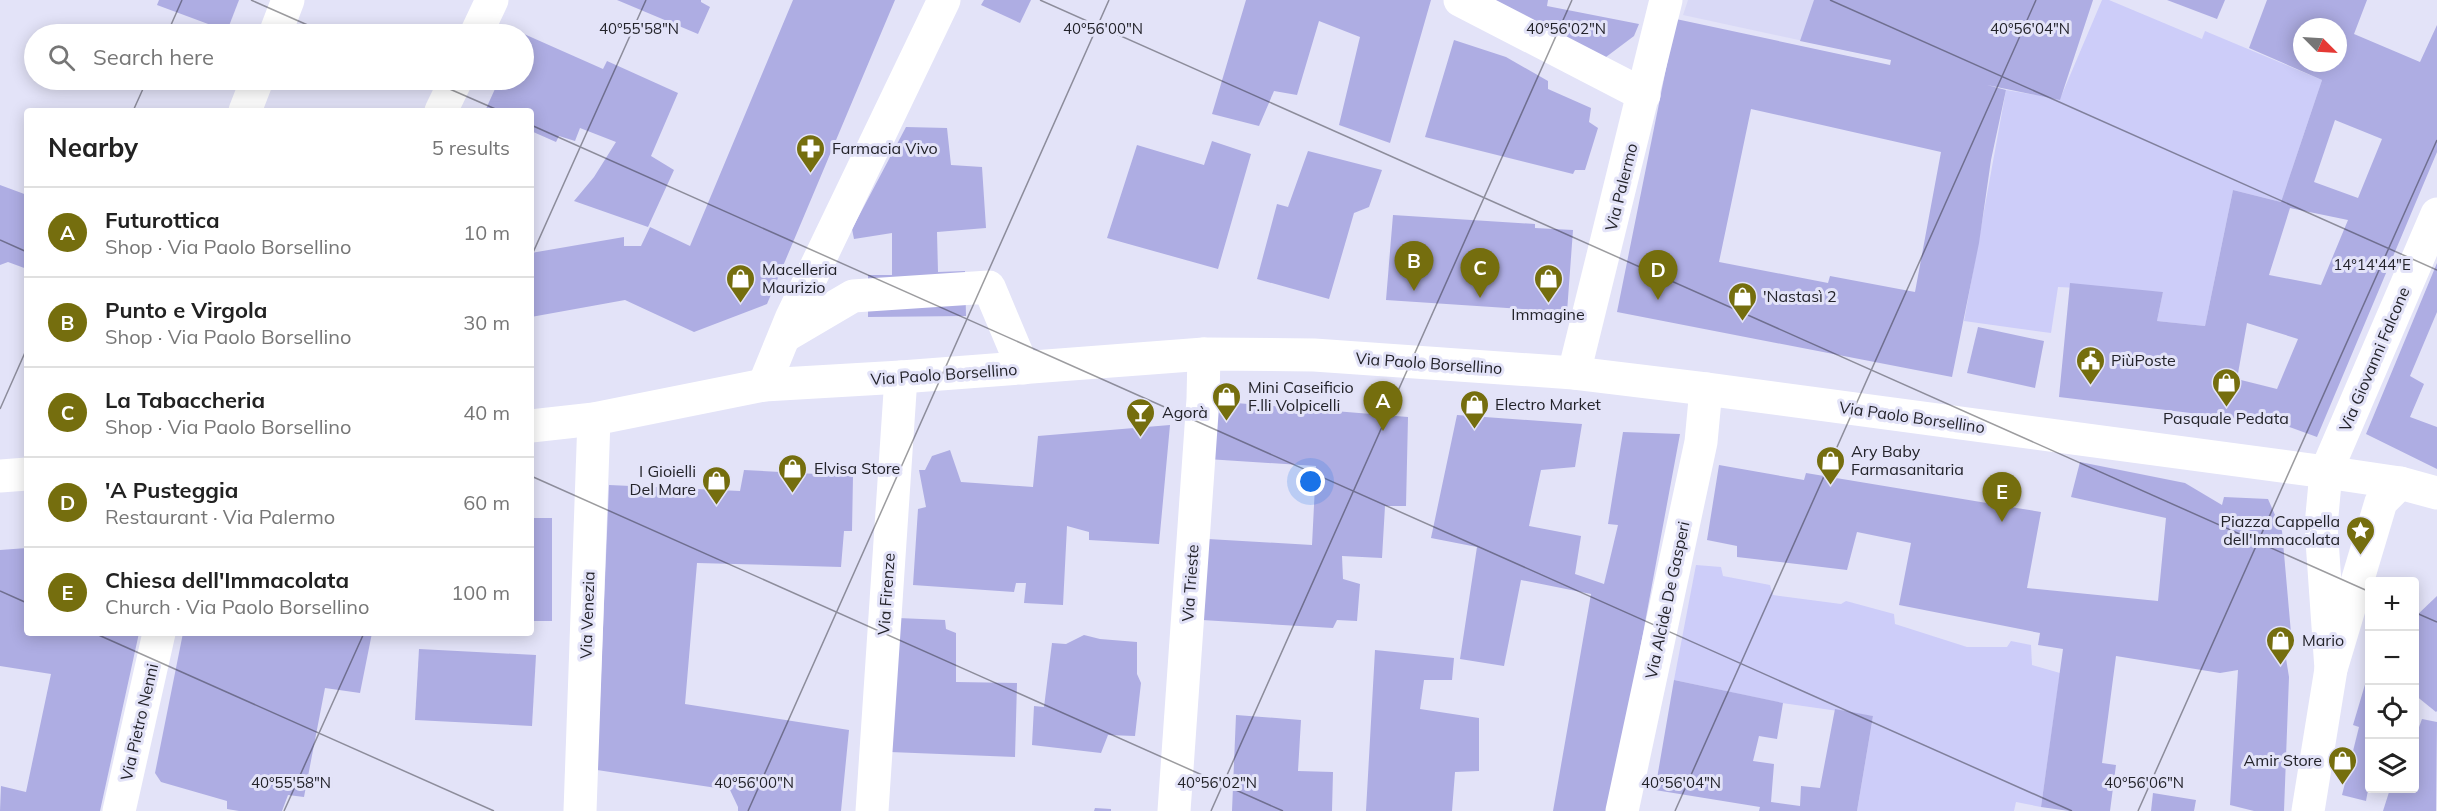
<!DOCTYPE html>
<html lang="en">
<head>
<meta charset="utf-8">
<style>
  body { margin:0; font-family:Mulish,sans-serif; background:#f2f2f2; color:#222 }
  .controls { position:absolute; right:18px; bottom:18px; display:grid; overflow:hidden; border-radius:6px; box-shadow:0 3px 15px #0003 }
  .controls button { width:54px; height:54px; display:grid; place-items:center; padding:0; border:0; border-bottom:2px solid #e0e0e0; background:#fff; color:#222; font:30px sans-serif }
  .compass { position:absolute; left:2293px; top:18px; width:54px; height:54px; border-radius:50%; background:#fff; box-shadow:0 3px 15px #0003; rotate:114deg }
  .you { position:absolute; left:1311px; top:482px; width:21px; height:21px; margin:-15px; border:4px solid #fff; border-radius:50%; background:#1a73e8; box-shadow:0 0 0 9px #1a73e833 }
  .badge { display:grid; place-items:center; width:39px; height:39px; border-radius:50%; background:#756e0e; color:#fff; font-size:20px; font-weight:700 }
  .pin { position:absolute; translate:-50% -50px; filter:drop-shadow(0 2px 3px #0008) }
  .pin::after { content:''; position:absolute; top:32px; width:21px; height:18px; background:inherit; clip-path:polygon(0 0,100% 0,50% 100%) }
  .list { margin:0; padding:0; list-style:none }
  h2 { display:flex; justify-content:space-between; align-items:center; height:78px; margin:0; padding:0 24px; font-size:26px }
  h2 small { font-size:20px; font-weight:400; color:#767676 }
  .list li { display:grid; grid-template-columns:39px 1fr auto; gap:18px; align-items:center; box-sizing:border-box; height:90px; padding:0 24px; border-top:2px solid #e0e0e0 }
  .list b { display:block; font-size:22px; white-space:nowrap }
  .list p { margin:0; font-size:20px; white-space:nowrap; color:#767676 }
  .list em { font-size:20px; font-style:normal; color:#767676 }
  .icon { flex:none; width:33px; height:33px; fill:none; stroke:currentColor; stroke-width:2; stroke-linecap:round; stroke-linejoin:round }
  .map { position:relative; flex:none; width:2437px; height:811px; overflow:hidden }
  .search { position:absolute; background:#fff; box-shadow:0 3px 15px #0003; left:24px; top:24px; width:510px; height:66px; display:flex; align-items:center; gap:15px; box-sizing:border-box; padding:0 21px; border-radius:33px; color:#767676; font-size:22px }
  .panel { position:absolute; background:#fff; box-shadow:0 3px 15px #0003; left:24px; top:108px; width:510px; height:528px; border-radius:6px }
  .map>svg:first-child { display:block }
  .built { fill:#d9d9f6 }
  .green { fill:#cdcdf9 }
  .building { fill:#aeade3; fill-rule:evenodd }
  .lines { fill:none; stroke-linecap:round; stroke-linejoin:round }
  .minor { stroke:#fff; stroke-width:33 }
  .ticks { fill:none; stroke:#23232a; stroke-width:1.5; stroke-opacity:0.45 }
  .labels { text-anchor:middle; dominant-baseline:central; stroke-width:6; stroke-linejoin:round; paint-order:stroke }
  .poi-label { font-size:16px; fill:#23232a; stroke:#e3e3f8; text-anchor:start }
  .street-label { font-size:16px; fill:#23232a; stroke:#e3e3f8 }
  .ticks-label { font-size:15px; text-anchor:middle; fill:#23232a; stroke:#e3e3f8; stroke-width:6; stroke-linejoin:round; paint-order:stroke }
</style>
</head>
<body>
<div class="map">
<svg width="2437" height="811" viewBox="0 0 2437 811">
  <rect width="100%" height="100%" fill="#e3e3f8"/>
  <!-- built -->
  <path class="built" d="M 1688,0 L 2093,0 L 2060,100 L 1891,60 L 1683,15 Z"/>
  <!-- green -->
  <g class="green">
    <path d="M 2102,0 L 2109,0 L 2202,39 L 2205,31 L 2322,80 L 2281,202 L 2233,190 L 2205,326 L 2157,321 L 2163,292 L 2058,287 L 2051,333 L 1964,321 L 2006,90 L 2060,99 Z"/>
    <path d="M 1696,565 L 1721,567 L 1723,576 L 1770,585 L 1773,595 L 1841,604 L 1846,601 L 1894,614 L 1895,624 L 1967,647 L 2007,647 L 2011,641 L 2031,645 L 2032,665 L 2060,673 L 2041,807 L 2016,802 L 2014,811 L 1857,811 L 1873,716 L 1782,703 L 1674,680 Z"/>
  </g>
  <!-- building -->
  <g class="building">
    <path d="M 159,0 L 239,0 L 227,31 L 157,5 Z"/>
    <path d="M 617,0 L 701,0 L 701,2 L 710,7 L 698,34 Z"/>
    <path d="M 793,0 L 895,0 L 767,304 L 694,332 L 625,300 L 531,317 L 531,253 L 624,237 L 624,246 L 641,246 L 650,227 L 690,246 Z"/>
    <path d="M 984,0 L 1031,0 L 1020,23 L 981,5 Z"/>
    <path d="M 1246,0 L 1431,0 L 1390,143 L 1339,125 L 1360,37 L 1319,21 L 1297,95 L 1274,91 L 1259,126 L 1212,114 Z"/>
    <path d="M 1492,0 L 1548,0 L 1547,6 L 1639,24 L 1634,36 L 1602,60 Z"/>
    <path d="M 1814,0 L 2093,0 L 2060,100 L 1987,85 L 2006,90 L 1991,160 L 1979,243 L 1952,377 L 1617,312 L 1676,19 L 1890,65 L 1891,60 L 1800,41 ZM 1751,109 L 1941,152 L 1915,292 L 1830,276 L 1828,283 L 1719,262 Z"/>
    <path d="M 2167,0 L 2225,0 L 2217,19 Z"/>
    <path d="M 2267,0 L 2367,0 L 2354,34 L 2420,62 L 2437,25 L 2437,152 L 2317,437 L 2281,424 L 2059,397 L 2070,283 L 2163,292 L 2157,321 L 2205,326 L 2233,190 L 2281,202 L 2322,80 L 2249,48 ZM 2302,27 L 2338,27 L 2338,63 L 2302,63 ZM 2335,120 L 2382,139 L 2358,198 L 2314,182 ZM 2290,208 L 2348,220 L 2321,285 L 2269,275 ZM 2247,323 L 2298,339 L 2277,389 L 2237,379 Z"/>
    <path d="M 524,34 L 603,69 L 607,61 L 678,93 L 651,156 L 674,170 L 648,227 L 574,201 L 594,177 L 616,142 L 580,128 L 575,141 L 559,136 L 556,142 L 531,131 L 531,111 L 485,111 L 499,80 L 524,80 Z"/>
    <path d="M 1454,40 L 1506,57 L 1548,81 L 1548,89 L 1591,108 L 1589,122 L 1598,128 L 1585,170 L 1575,170 L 1573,174 L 1425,137 Z"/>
    <path d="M 906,127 L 947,128 L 951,165 L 982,167 L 986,228 L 937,232 L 938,272 L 965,271 L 966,316 L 868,317 L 868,275 L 892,275 L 892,233 L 854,239 L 852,229 Z"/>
    <path d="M 1212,141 L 1251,154 L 1218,269 L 1107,238 L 1137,145 L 1204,165 Z"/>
    <path d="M 1308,151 L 1382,170 L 1369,207 L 1354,213 L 1329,299 L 1257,279 L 1277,204 L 1288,207 Z"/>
    <path d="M 0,185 L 27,195 L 27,269 L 8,262 L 0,265 Z"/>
    <path d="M 1393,215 L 1535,224 L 1535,228 L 1573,230 L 1567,312 L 1386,300 Z"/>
    <path d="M 2437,263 L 2437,312 L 2410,376 L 2424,384 L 2410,417 L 2437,427 L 2437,469 L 2366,434 Z"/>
    <path d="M 1978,327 L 2044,341 L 2035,388 L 1967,373 Z"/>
    <path d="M 1224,402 L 1408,417 L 1406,506 L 1385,506 L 1382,558 L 1342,556 L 1343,579 L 1360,584 L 1357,621 L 1337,620 L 1333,628 L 1202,620 L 1208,539 L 1312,545 L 1316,466 L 1207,459 L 1206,417 Z"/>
    <path d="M 1457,415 L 1582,424 L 1575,467 L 1541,470 L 1529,526 L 1581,536 L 1575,574 L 1604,584 L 1618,525 L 1608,524 L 1623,432 L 1680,434 L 1610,811 L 1553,811 L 1591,594 L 1521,580 L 1504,666 L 1460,659 L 1477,547 L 1431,538 Z"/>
    <path d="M 1170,425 L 1159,544 L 1089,540 L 1089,532 L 1067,526 L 1063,605 L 1024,603 L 1026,583 L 1016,583 L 1014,592 L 913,585 L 918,509 L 926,507 L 919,470 L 925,470 L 932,456 L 950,450 L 961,482 L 1033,487 L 1038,436 Z"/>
    <path d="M 2080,462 L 2185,483 L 2222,505 L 2224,497 L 2268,499 L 2282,531 L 2291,633 L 2282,634 L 2289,677 L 2284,811 L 2254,811 L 2230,805 L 2238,670 L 2220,673 L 2116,656 L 2102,763 L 2116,765 L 2110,811 L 2069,811 L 2041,807 L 2063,649 L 2038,645 L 2040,633 L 1899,605 L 1911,543 L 1857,532 L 1847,570 L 1737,557 L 1737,546 L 1707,540 L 1719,465 L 1804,480 L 1806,473 L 2041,512 L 2027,588 L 2158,601 L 2166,518 L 2071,497 Z"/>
    <path d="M 744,470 L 853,476 L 852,531 L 844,531 L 841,567 L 697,563 L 685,704 L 849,730 L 841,811 L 738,811 L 738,807 L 730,790 L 597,770 L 609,485 L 740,491 Z"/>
    <rect x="531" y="518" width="21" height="103"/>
    <path d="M 27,548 L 27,633 L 139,633 L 100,811 L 0,811 L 1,786 L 26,792 L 51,674 L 0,666 L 0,550 Z"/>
    <path d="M 2437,596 L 2437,711 L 2436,712 L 2415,695 L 2415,617 Z"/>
    <path d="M 898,618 L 945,620 L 946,629 L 956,633 L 956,682 L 1017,683 L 1015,757 L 890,752 Z"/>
    <path d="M 183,633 L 372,633 L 360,693 L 325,688 L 304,797 L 288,795 L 282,811 L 239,811 L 227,809 L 227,801 L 161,782 L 155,773 Z"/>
    <path d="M 1084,635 L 1100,639 L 1137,642 L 1137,674 L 1141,683 L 1135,736 L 1108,735 L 1101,753 L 1032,745 L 1034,706 L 1044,707 L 1052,643 L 1066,644 Z"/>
    <path d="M 419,649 L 536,655 L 532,726 L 415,720 Z"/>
    <path d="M 1375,650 L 1454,658 L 1452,680 L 1424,680 L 1420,709 L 1479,718 L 1479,771 L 1455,772 L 1452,811 L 1366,811 Z"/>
    <path d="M 2369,671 L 2370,779 L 2366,801 L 2342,795 L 2359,727 L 2353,725 Z"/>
    <path d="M 1674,680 L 1783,703 L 1777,739 L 1759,736 L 1753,761 L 1774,764 L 1771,802 L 1800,806 L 1801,786 L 1820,788 L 1835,709 L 1873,716 L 1857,811 L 1759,811 L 1760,807 L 1655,790 Z"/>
    <path d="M 1236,715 L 1301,720 L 1298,771 L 1333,772 L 1332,811 L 1232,811 Z"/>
    <path d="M 2422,719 L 2437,722 L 2436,811 L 2383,811 L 2390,789 L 2415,789 L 2415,738 Z"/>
    <path d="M 2153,793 L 2196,800 L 2194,811 L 2151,811 Z"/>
    <path d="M 1095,808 L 1111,809 L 1111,811 L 1094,811 Z"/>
  </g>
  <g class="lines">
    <!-- minor -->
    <g class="minor">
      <path d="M 1460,0 L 1644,95"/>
      <path d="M 275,34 L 288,0"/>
      <path d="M 476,34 L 492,0"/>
      <path d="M 245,111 L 257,80"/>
      <path d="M 441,111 L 456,80"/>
      <path d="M 785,336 L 853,296 L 989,287 L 1023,368"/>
      <path d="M 1574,373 L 1666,0"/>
      <path d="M 764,385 L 791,319 L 944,0"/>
      <path d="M 531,426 L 594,419 L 764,385 L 901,377 L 1204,354 L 1314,355 L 1574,373 L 1706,389 L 2326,472 L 2400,483 L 2437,493"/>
      <path d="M 0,476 L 27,474"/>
      <path d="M 2331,669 L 2321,526 L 2326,472 L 2437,214"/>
      <path d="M 119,811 L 159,633"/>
      <path d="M 580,811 L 594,419"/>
      <path d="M 872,811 L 901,377"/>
      <path d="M 1174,811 L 1203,399 L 1204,354"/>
      <path d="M 1622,811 L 1701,442 L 1706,389"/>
      <path d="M 2308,811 L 2331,669 L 2381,502 L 2400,483"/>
    </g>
  </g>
  <!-- ticks -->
  <path class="ticks" d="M 251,0 L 328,34M 1040,0 L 2370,592M 1830,0 L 2437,270M 167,34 L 182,0M 429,80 L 500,111M 133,111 L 147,80M 531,125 L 2072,811M 0,240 L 27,252M 531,257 L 646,0M 0,409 L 27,348M 531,476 L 1283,811M 0,591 L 27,603M 2414,612 L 2437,622M 94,633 L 494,811M 284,811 L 364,633M 748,811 L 1109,0M 1211,811 L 1572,0M 1675,811 L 2036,0M 2138,811 L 2437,140"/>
  <!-- icons -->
  <defs>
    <symbol id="pharmacy-pin" viewBox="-11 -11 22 30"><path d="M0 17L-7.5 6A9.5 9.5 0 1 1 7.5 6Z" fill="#756e0e" stroke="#e3e3f8"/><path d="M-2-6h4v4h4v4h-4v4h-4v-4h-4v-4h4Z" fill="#fff"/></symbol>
    <symbol id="shop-pin" viewBox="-11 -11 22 30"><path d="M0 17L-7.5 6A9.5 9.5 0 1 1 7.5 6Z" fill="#756e0e" stroke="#e3e3f8"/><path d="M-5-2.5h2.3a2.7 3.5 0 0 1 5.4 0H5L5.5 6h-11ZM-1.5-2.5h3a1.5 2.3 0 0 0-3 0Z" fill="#fff"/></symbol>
    <symbol id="civic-pin" viewBox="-11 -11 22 30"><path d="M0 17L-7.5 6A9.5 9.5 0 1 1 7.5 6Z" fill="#756e0e" stroke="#e3e3f8"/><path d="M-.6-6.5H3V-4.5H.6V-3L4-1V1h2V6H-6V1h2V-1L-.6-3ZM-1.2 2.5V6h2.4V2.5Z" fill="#fff"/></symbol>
    <symbol id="bar-pin" viewBox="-11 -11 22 30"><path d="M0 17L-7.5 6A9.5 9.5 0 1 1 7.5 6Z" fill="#756e0e" stroke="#e3e3f8"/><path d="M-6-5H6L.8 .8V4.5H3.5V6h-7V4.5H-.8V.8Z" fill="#fff"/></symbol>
    <symbol id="sight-pin" viewBox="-11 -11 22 30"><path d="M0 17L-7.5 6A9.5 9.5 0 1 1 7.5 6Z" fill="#756e0e" stroke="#e3e3f8"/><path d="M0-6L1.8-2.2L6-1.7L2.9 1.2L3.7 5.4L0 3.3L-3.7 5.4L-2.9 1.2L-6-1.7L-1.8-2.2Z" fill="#fff"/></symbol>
  </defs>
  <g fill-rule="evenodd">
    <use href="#pharmacy-pin" x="794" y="132" width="33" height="45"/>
    <use href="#shop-pin" x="724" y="262" width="33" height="45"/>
    <use href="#shop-pin" x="1532" y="262" width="33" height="45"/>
    <use href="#shop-pin" x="1726" y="280" width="33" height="45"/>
    <use href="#civic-pin" x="2074" y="344" width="33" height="45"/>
    <use href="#shop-pin" x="2210" y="366" width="33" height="45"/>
    <use href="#shop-pin" x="1210" y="380" width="33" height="45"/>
    <use href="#shop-pin" x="1458" y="388" width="33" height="45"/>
    <use href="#bar-pin" x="1124" y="396" width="33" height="45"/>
    <use href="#shop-pin" x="1814" y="444" width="33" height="45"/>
    <use href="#shop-pin" x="776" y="452" width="33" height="45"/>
    <use href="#shop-pin" x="700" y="464" width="33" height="45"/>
    <use href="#sight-pin" x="2344" y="514" width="33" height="45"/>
    <use href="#shop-pin" x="2264" y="624" width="33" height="45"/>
    <use href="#shop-pin" x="2326" y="744" width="33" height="45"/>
  </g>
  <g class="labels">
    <!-- poi labels -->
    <g class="poi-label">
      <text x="832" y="148">Farmacia Vivo</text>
      <text x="762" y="269">Macelleria<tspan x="762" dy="18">Maurizio</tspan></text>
      <text x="1763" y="296">'Nastasì 2</text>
      <text x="1548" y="314" text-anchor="middle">Immagine</text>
      <text x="2111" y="360">PiùPoste</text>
      <text x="1248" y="387">Mini Caseificio<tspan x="1248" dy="18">F.lli Volpicelli</tspan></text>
      <text x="1495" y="404">Electro Market</text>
      <text x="1162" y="412">Agorà</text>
      <text x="2226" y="418" text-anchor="middle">Pasquale Pedata</text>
      <text x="1851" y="451">Ary Baby<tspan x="1851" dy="18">Farmasanitaria</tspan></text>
      <text x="814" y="468">Elvisa Store</text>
      <text x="696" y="471" text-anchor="end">I Gioielli<tspan x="696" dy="18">Del Mare</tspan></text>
      <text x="2340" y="521" text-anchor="end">Piazza Cappella<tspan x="2340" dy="18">dell'Immacolata</tspan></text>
      <text x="2302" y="640">Mario</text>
      <text x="2322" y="760" text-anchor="end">Amir Store</text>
    </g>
    <!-- street labels -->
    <g class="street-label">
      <text transform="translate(1621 187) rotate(-76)">Via Palermo</text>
      <text transform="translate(2374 359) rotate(-67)">Via Giovanni Falcone</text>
      <text transform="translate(1429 363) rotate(4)">Via Paolo Borsellino</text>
      <text transform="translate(944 374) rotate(-4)">Via Paolo Borsellino</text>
      <text transform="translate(1912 417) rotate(8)">Via Paolo Borsellino</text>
      <text transform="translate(1190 583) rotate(-86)">Via Trieste</text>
      <text transform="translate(886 594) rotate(-86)">Via Firenze</text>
      <text transform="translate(1667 600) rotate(-78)">Via Alcide De Gasperi</text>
      <text transform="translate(587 615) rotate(-88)">Via Venezia</text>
      <text transform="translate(139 722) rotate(-77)">Via Pietro Nenni</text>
    </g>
  </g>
  <g class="ticks-label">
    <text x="639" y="34">40°55'58"N</text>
    <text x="1103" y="34">40°56'00"N</text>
    <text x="1566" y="34">40°56'02"N</text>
    <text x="2030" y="34">40°56'04"N</text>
    <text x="2372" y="270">14°14'44"E</text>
    <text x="291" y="788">40°55'58"N</text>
    <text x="754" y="788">40°56'00"N</text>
    <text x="1217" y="788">40°56'02"N</text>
    <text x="1681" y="788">40°56'04"N</text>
    <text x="2144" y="788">40°56'06"N</text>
  </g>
</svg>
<div class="controls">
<button>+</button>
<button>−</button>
<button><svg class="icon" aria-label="locate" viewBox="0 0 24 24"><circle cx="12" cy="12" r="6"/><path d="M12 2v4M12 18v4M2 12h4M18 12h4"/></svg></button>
<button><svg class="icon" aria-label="layers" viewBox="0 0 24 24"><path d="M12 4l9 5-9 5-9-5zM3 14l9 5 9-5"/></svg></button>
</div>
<svg class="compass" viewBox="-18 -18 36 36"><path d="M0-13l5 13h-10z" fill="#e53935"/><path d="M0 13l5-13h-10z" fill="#767676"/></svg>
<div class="you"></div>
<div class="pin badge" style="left:1383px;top:431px">A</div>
<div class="pin badge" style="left:1414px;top:291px">B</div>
<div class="pin badge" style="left:1480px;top:298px">C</div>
<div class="pin badge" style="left:1658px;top:300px">D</div>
<div class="pin badge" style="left:2002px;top:522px">E</div>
<div class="search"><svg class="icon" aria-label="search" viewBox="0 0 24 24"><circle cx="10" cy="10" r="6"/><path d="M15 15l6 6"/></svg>Search here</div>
<section class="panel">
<h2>Nearby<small>5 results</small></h2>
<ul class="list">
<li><span class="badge">A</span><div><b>Futurottica</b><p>Shop · Via Paolo Borsellino</p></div><em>10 m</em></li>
<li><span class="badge">B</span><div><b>Punto e Virgola</b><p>Shop · Via Paolo Borsellino</p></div><em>30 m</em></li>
<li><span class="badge">C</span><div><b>La Tabaccheria</b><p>Shop · Via Paolo Borsellino</p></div><em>40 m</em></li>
<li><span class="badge">D</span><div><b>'A Pusteggia</b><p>Restaurant · Via Palermo</p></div><em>60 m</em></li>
<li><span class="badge">E</span><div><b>Chiesa dell'Immacolata</b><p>Church · Via Paolo Borsellino</p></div><em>100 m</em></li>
</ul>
</section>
</div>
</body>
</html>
